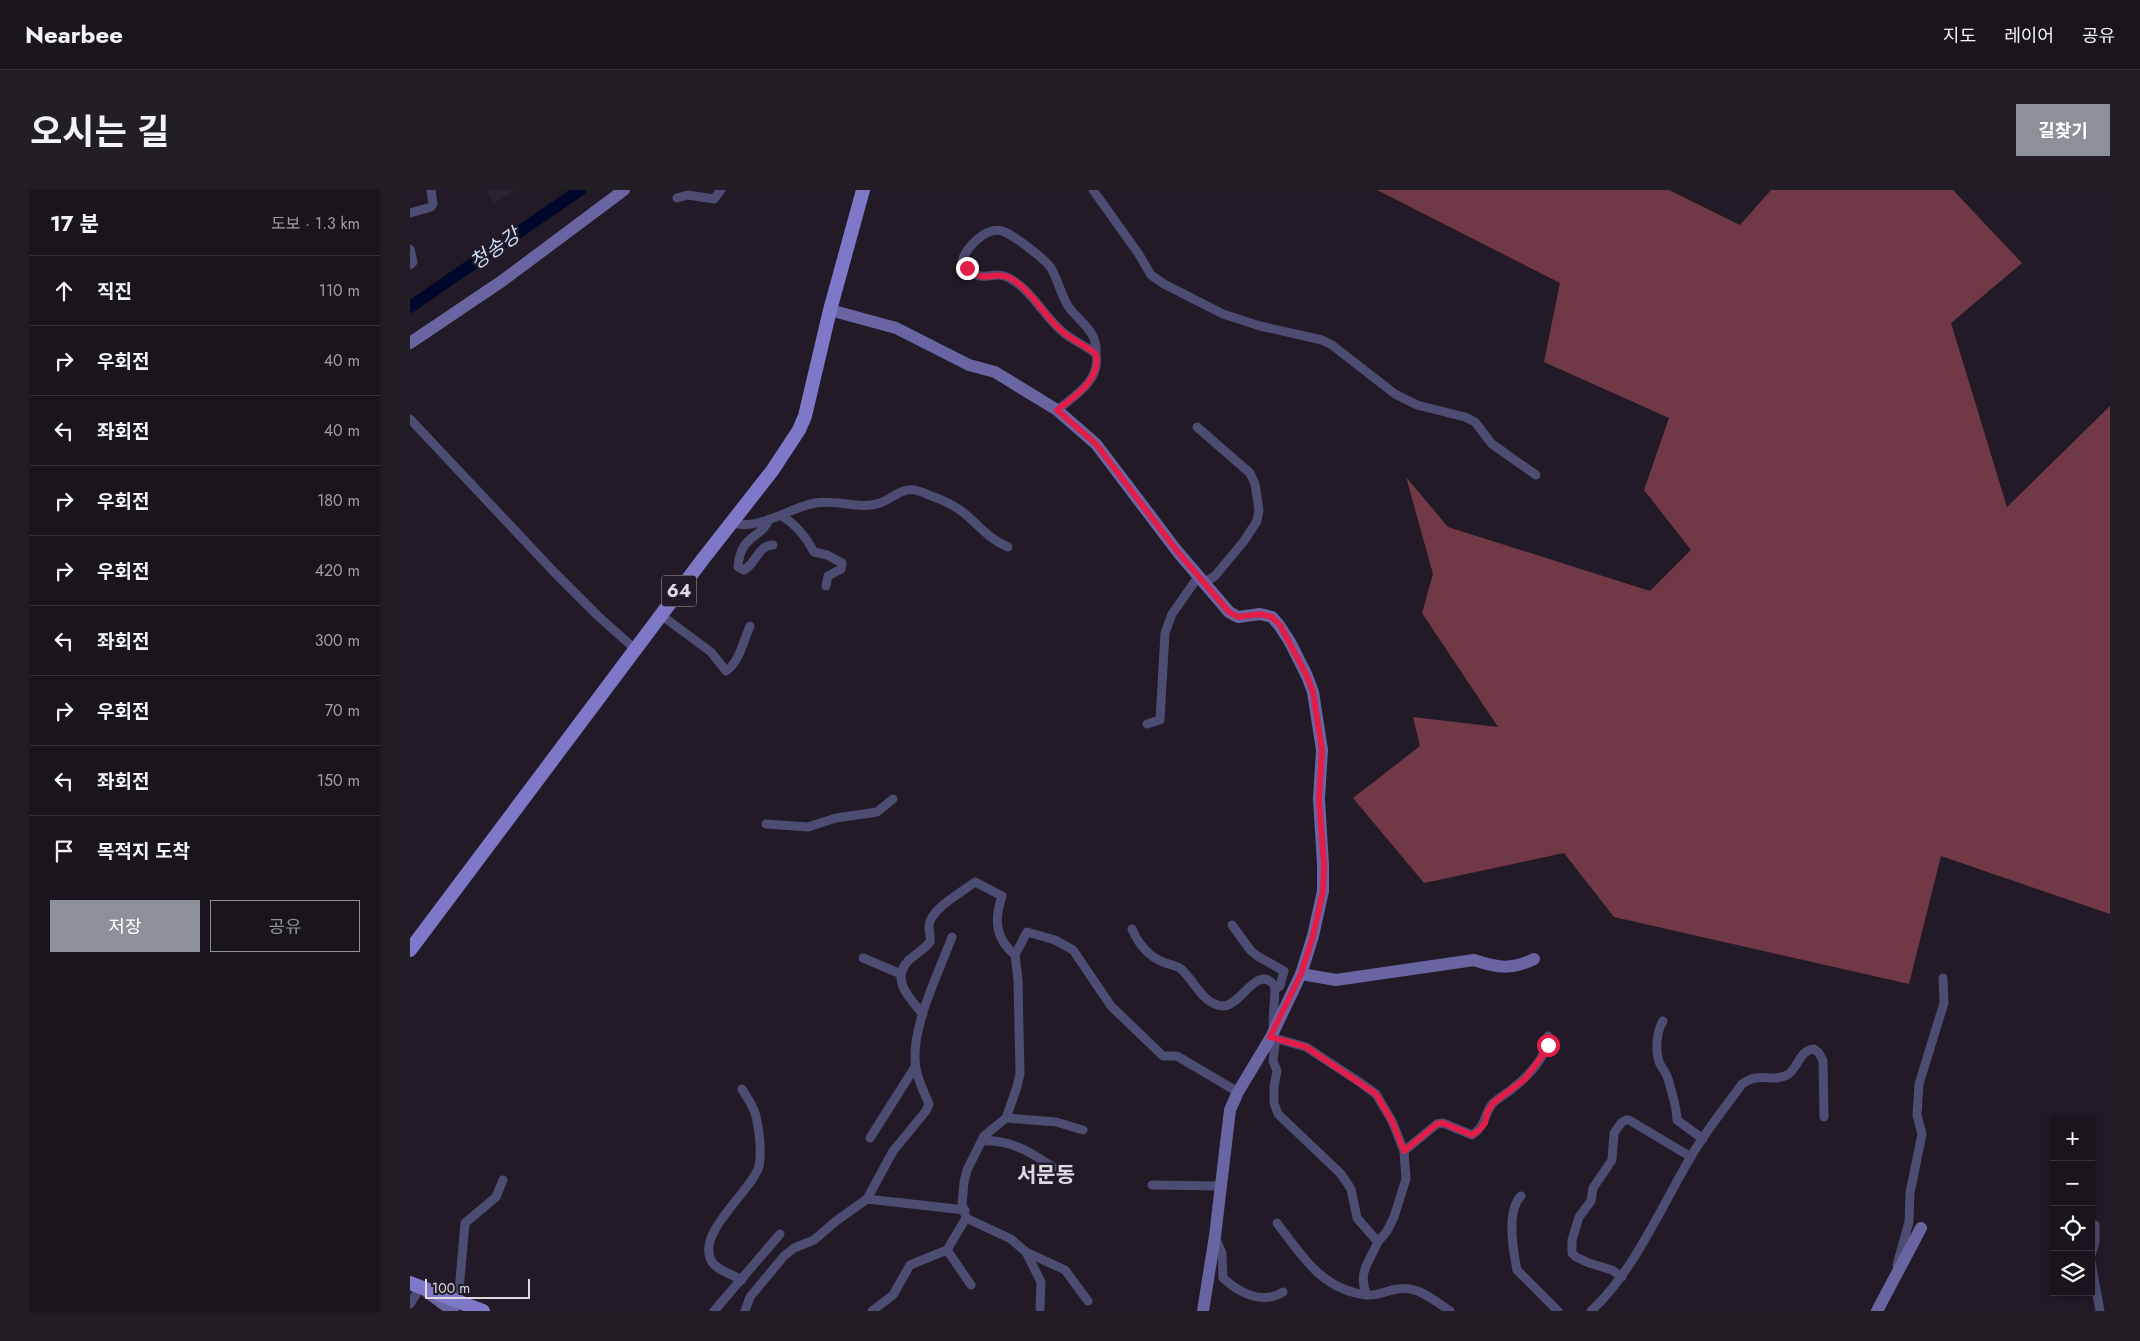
<!DOCTYPE html>
<html lang="ko">
<head>
<meta charset="utf-8">
<style>
  body { margin:0; font-family:Jost,"Noto Sans KR",sans-serif; background:#231d25; color:#f1f3f6 }
  .controls { position:absolute; right:15px; bottom:15px; display:grid; overflow:hidden; border-radius:0px; box-shadow:0 2px 8px #0003 }
  .controls button { width:45px; height:45px; display:grid; place-items:center; padding:0; border:0; border-bottom:1px solid #38333b; background:#1a141c; color:#f1f3f6; font:25px sans-serif }
  .scale { position:absolute; left:15px; bottom:12px; width:105px; box-sizing:border-box; padding-left:5px; border:2px solid #ded9e1; border-top:0; font-size:14px; line-height:18px; white-space:nowrap; color:#ded9e1; -webkit-text-stroke:4px #221a26; paint-order:stroke }
  .stop { position:absolute; width:15px; height:15px; margin:-11px; border:4px solid #e11d48; border-radius:50%; background:#fff }
  .stop.end { background:#e11d48; border-color:#fff; box-shadow:0 1px 5px #0008 }
  .list { margin:0; padding:0; list-style:none }
  h2 { display:flex; justify-content:space-between; align-items:center; height:65px; margin:0; padding:0 20px; font-size:21px }
  h2 small { font-size:16px; font-weight:400; color:#9f9ea3 }
  .list li { display:grid; grid-template-columns:32px 1fr auto; gap:15px; align-items:center; box-sizing:border-box; height:70px; padding:0 20px; border-top:1px solid #38333b }
  .list b { display:block; font-size:19px; white-space:nowrap }
  .list em { font-size:16px; font-style:normal; color:#9f9ea3 }
  .actions { display:flex; gap:10px; padding:15px 20px }
  .actions a { flex:1; padding:11px 0; border:1px solid #8c9099; border-radius:0px; text-align:center; font-size:18px; color:#8c9099 }
  .actions .main { background:#8c9099; color:#fff }
  .icon { flex:none; width:28px; height:28px; fill:none; stroke:currentColor; stroke-width:2; stroke-linecap:round; stroke-linejoin:round }
  .map { position:relative; flex:none; width:1700px; height:1121px; overflow:hidden; border-radius:0px }
  header { display:flex; align-items:center; gap:30px; box-sizing:border-box; height:70px; padding:0 25px; background:#1a141c; border-bottom:1px solid #38333b }
  header strong { font-size:24px }
  nav { display:flex; gap:28px; margin-inline-start:auto; font-size:18px }
  .intro { display:flex; align-items:center; justify-content:space-between; box-sizing:border-box; height:120px; padding:0 30px }
  h1 { margin:0; font-size:35px }
  .button { padding:12px 22px; border-radius:0px; background:#8c9099; color:#fff; font-size:18px; font-weight:700 }
  main { display:flex; gap:30px; padding:0 30px }
  aside { flex:1; background:#1a141c; border-radius:0px; box-shadow:0 2px 8px #0003 }
  .map>svg:first-child { display:block }
  .built { fill:#2c2132 }
  .forest { fill:#713945 }
  .lines { fill:none; stroke-linecap:round; stroke-linejoin:round }
  .river { stroke:#00072c; stroke-width:12 }
  .street { stroke:#4d4c72; stroke-width:9 }
  .secondary { stroke:#6865a2; stroke-width:12 }
  .primary { stroke:#7d78c7; stroke-width:14 }
  .route { stroke:#e11d48; stroke-width:6 }
  .labels { text-anchor:middle; dominant-baseline:central; stroke-width:5; stroke-linejoin:round; paint-order:stroke }
  .shield { fill:#221a26; stroke:#a6a0a9; stroke-width:1 }
  .shield-label { font-size:18px; font-weight:bold; fill:#ded9e1 }
  .water-label { font-size:20px; font-style:italic; fill:#cbdef9; stroke:#221a26 }
  .quarter-label { font-size:21px; font-weight:bold; fill:#ded9e1; stroke:#221a26 }
</style>
</head>
<body>
<header>
<strong>Nearbee</strong>
<nav><a>지도</a><a>레이어</a><a>공유</a></nav>
</header>
<div class="intro"><h1>오시는 길</h1><a class="button">길찾기</a></div>
<main>
<aside>
<h2>17 분<small>도보 · 1.3 km</small></h2>
<ul class="list">
<li><svg class="icon" aria-label="ahead" viewBox="0 0 24 24"><path d="M12 20V5M6 11l6-6 6 6"/></svg><div><b>직진</b></div><em>110 m</em></li>
<li><svg class="icon" aria-label="right" viewBox="0 0 24 24"><path d="M7 20v-9h11M14 6l5 5-5 5"/></svg><div><b>우회전</b></div><em>40 m</em></li>
<li><svg class="icon" aria-label="left" viewBox="0 0 24 24"><path d="M17 20v-9H6M10 6l-5 5 5 5"/></svg><div><b>좌회전</b></div><em>40 m</em></li>
<li><svg class="icon" aria-label="right" viewBox="0 0 24 24"><path d="M7 20v-9h11M14 6l5 5-5 5"/></svg><div><b>우회전</b></div><em>180 m</em></li>
<li><svg class="icon" aria-label="right" viewBox="0 0 24 24"><path d="M7 20v-9h11M14 6l5 5-5 5"/></svg><div><b>우회전</b></div><em>420 m</em></li>
<li><svg class="icon" aria-label="left" viewBox="0 0 24 24"><path d="M17 20v-9H6M10 6l-5 5 5 5"/></svg><div><b>좌회전</b></div><em>300 m</em></li>
<li><svg class="icon" aria-label="right" viewBox="0 0 24 24"><path d="M7 20v-9h11M14 6l5 5-5 5"/></svg><div><b>우회전</b></div><em>70 m</em></li>
<li><svg class="icon" aria-label="left" viewBox="0 0 24 24"><path d="M17 20v-9H6M10 6l-5 5 5 5"/></svg><div><b>좌회전</b></div><em>150 m</em></li>
<li><svg class="icon" aria-label="arrive" viewBox="0 0 24 24"><path d="M6 21V4h12l-3 4 3 4H6"/></svg><div><b>목적지 도착</b></div></li>
</ul>
<div class="actions"><a class="main">저장</a><a>공유</a></div>
</aside>
<div class="map">
<svg width="1700" height="1121" viewBox="0 0 1700 1121">
  <rect width="100%" height="100%" fill="#221a26"/>
  <!-- built -->
  <path class="built" d="M 77,0 L 106,0 L 83,14 Z"/>
  <!-- forest -->
  <path class="forest" d="M 967,0 L 1259,0 L 1330,35 L 1361,0 L 1543,0 L 1612,73 L 1541,133 L 1597,317 L 1700,216 L 1700,724 L 1531,666 L 1499,794 L 1204,727 L 1154,663 L 1014,693 L 943,608 L 1010,556 L 1003,527 L 1088,537 L 1012,423 L 1023,384 L 996,287 L 1038,337 L 1240,401 L 1281,360 L 1234,300 L 1259,228 L 1134,172 L 1150,93 Z"/>
  <g class="lines">
    <!-- river -->
    <path class="river" d="M 0,117 L 170,0"/>
    <!-- street -->
    <g class="street">
      <path d="M 683,0 L 728,63 L 741,85 L 754,94 L 813,124 L 850,136 L 912,150 L 922,155 L 985,204 L 1007,215 L 1055,227 L 1065,232 L 1082,254 L 1126,285"/>
      <path d="M 267,8 L 278,5 L 304,9 L 311,0"/>
      <path d="M 0,23 L 21,17 L 23,14 L 21,0"/>
      <path d="M 0,59 L 3,72 L 0,75"/>
      <path d="M 647,220 C 665,206 691,190 686,164 C 676,156 664,151 654,143 C 634,127 622,100 599,88 C 579,78 572,99 552,71 C 556,58 576,36 592,41 C 601,43 635,69 641,78 C 648,90 651,105 658,116 C 670,133 688,141 686,164"/>
      <path d="M 0,229 L 144,382 L 188,426 L 225,459"/>
      <path d="M 787,237 L 840,283 L 845,294 L 849,320 L 847,331 L 834,351 L 805,386 L 793,393"/>
      <path d="M 372,326 C 387,335 396,347 404,362 L 417,365 L 432,373 L 431,379 L 418,386 L 416,396"/>
      <path d="M 359,329 C 352,349 330,344 328,377 L 334,380 C 346,374 348,355 363,355"/>
      <path d="M 321,333 C 350,341 378,318 405,313 C 425,309 451,320 470,313 C 482,309 490,298 505,300 C 509,301 515,303 519,305 C 530,309 540,313 550,320 C 568,333 575,347 598,357"/>
      <path d="M 251,425 L 301,462 L 316,481 C 329,473 334,449 340,436"/>
      <path d="M 737,534 L 750,530 L 755,443 L 762,424 L 788,387"/>
      <path d="M 356,634 L 398,637 L 426,628 L 467,622 L 483,609"/>
      <path d="M 822,735 L 841,761 L 849,767 L 874,781 L 870,796 L 866,799"/>
      <path d="M 722,739 C 728,753 738,766 753,772 C 759,775 766,775 771,779 C 784,790 793,815 813,816 C 831,816 847,774 864,795 C 867,800 861,829 864,841"/>
      <path d="M 605,765 L 617,742 L 645,750 L 663,760 L 701,816 L 753,866 L 767,866 L 828,902"/>
      <path d="M 453,768 L 491,784"/>
      <path d="M 1253,831 C 1246,842 1245,862 1250,874 C 1253,879 1258,886 1259,892 C 1262,904 1267,918 1267,930 L 1293,949"/>
      <path d="M 861,847 L 865,855 L 863,871 L 867,881 L 864,897 L 864,913 L 868,924 L 931,984 L 941,999 L 947,1028 L 968,1052 C 959,1072 947,1083 957,1105"/>
      <path d="M 861,847 L 896,857 L 948,891 L 966,904 L 982,931 L 994,961 L 996,989 L 984,1027 L 977,1041 L 968,1052"/>
      <path d="M 596,928 L 646,932 L 673,940"/>
      <path d="M 460,948 L 505,877"/>
      <path d="M 572,951 C 603,949 625,965 650,982"/>
      <path d="M 994,961 L 1027,934 L 1033,933 L 1062,945 C 1077,935 1073,925 1083,913 C 1088,908 1096,904 1102,899 C 1118,886 1137,868 1138,846"/>
      <path d="M 742,995 L 811,996"/>
      <path d="M 1111,1006 C 1096,1021 1103,1060 1107,1080 L 1148,1121"/>
      <path d="M 457,1009 L 555,1020"/>
      <path d="M 556,1028 L 601,1049 L 616,1062 L 655,1080 L 678,1111"/>
      <path d="M 867,1033 C 892,1066 912,1100 957,1105 C 969,1106 977,1100 988,1099 C 1008,1096 1024,1110 1040,1121"/>
      <path d="M 805,1047 L 812,1063 L 813,1088 C 829,1103 853,1115 873,1102"/>
      <path d="M 537,1060 L 561,1095"/>
      <path d="M 616,1062 L 631,1092 L 630,1118"/>
      <path d="M 1681,1065 L 1685,1052 L 1685,1035"/>
      <path d="M 1681,1072 L 1690,1121"/>
      <path d="M 1487,1075 L 1499,1032 L 1500,1003 L 1512,944 L 1507,925 L 1509,894 L 1534,813 L 1533,788"/>
      <path d="M 1212,1087 L 1202,1080 L 1179,1073 L 1166,1067 L 1162,1063 L 1162,1050 L 1169,1027 L 1181,1011 L 1183,998 L 1202,970 L 1204,943 L 1211,933 L 1216,930 L 1219,930 L 1281,967"/>
      <path d="M 332,1090 C 323,1085 307,1080 302,1072 C 284,1044 343,1000 349,976 C 352,961 349,937 345,923 C 342,914 336,906 332,899"/>
      <path d="M 48,1112 L 55,1033 L 86,1007 L 93,990"/>
      <path d="M 0,1114 L 10,1098"/>
      <path d="M 304,1121 L 370,1044"/>
      <path d="M 335,1121 L 340,1107 L 374,1066 L 384,1058 L 404,1050 L 426,1031 L 457,1009 L 483,961 L 516,921 L 519,914 C 514,902 508,891 506,878 C 499,841 529,782 542,747"/>
      <path d="M 462,1121 L 483,1105 L 500,1075 L 537,1060 L 556,1028 L 552,1014 L 554,992 L 557,980 L 574,946 L 596,928 L 607,897 L 610,884 L 608,790 L 605,765 C 585,748 584,730 592,706 L 565,692 C 552,702 520,719 519,736 C 519,741 521,747 520,752 C 514,759 506,764 499,770 C 480,789 499,808 513,824"/>
      <path d="M 1181,1121 C 1222,1084 1251,1018 1279,970 C 1294,943 1314,919 1332,894 C 1349,881 1362,893 1377,885 C 1388,879 1389,860 1404,859 L 1409,863 L 1413,871 L 1414,927"/>
    </g>
    <!-- secondary -->
    <g class="secondary">
      <path d="M 420,120 L 486,138 L 559,175 L 585,182 L 647,220 L 686,254 L 767,361 L 819,422 L 828,427 L 850,424 L 862,427 L 869,435 L 880,452 L 897,486 L 903,502 L 912,560 L 909,609 L 913,675 L 913,701 L 903,746 L 891,784 L 861,847 L 828,902 L 820,920 L 805,1046 L 793,1121"/>
      <path d="M 0,153 L 92,91 L 214,0"/>
      <path d="M 891,784 L 926,790 L 1064,770 C 1088,778 1101,780 1124,769"/>
      <path d="M 17,1102 L 43,1121"/>
      <path d="M 1467,1121 L 1511,1038"/>
    </g>
    <!-- primary -->
    <g class="primary">
      <path d="M 0,760 L 293,369 L 362,281 L 389,240 L 395,226 L 420,120 L 453,0"/>
      <path d="M 0,1093 L 73,1121"/>
    </g>
  </g>
  <g class="lines">
    <!-- route -->
    <path class="route" d="M 557,78 C 574,95 584,80 600,88 C 623,101 634,127 654,143 C 664,151 676,156 686,164 C 691,190 665,206 647,220 L 686,254 L 767,361 L 819,422 L 828,427 L 850,424 L 862,427 L 870,435 L 897,486 L 903,502 L 912,560 L 909,609 L 914,675 L 913,701 L 903,746 L 891,784 L 860,847 L 896,857 L 966,904 L 982,931 L 994,961 L 1027,934 L 1033,933 L 1062,945 L 1069,940 L 1075,933 L 1077,923 L 1083,913 L 1115,889 L 1132,866 L 1138,855"/>
  </g>
  <g class="labels">
    <!-- shield labels -->
    <rect class="shield" x="251.5" y="385.5" width="35" height="31" rx="4"/>
    <g class="shield-label">
      <text x="269" y="401">64</text>
    </g>
    <!-- water labels -->
    <g class="water-label">
      <text transform="translate(85 59) rotate(-35)">청송강</text>
    </g>
    <!-- quarter labels -->
    <g class="quarter-label">
      <text x="636" y="985">서문동</text>
    </g>
  </g>
</svg>
<div class="controls">
<button>+</button>
<button>−</button>
<button><svg class="icon" aria-label="locate" viewBox="0 0 24 24"><circle cx="12" cy="12" r="6"/><path d="M12 2v4M12 18v4M2 12h4M18 12h4"/></svg></button>
<button><svg class="icon" aria-label="layers" viewBox="0 0 24 24"><path d="M12 4l9 5-9 5-9-5zM3 14l9 5 9-5"/></svg></button>
</div>
<div class="scale">100 m</div>
<div class="stop" style="left:1138px;top:855px"></div>
<div class="stop end" style="left:557px;top:78px"></div>
</div>
</main>
</body>
</html>
